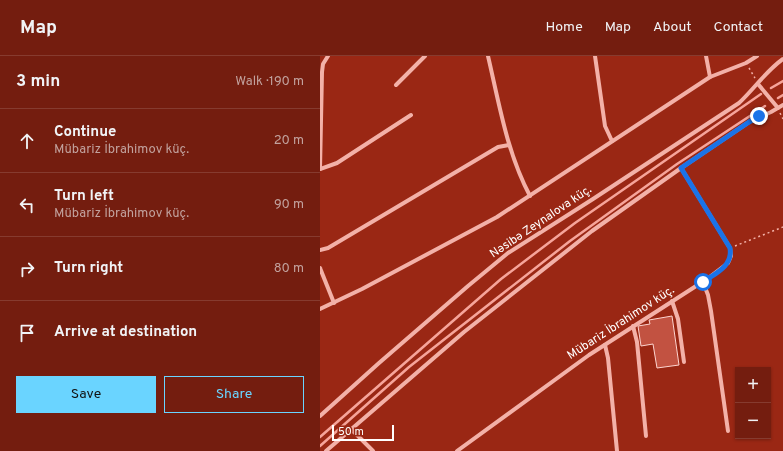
<!DOCTYPE html>
<html lang="en">
<head>
<meta charset="utf-8">
<style>
  body { margin:0; font-family:Overpass,sans-serif; background:#7c2a1d; color:#f1f3f6 }
  .controls { position:absolute; right:12px; bottom:12px; display:grid; overflow:hidden; border-radius:0px; box-shadow:0 1px 3px #0004 }
  .controls button { width:36px; height:36px; display:grid; place-items:center; padding:0; border:0; border-bottom:1px solid #863b2f; background:#741d0f; color:#f1f3f6; font:20px sans-serif }
  .scale { position:absolute; left:12px; bottom:10px; width:62px; box-sizing:border-box; padding-left:4px; border:2px solid #fff; border-top:0; font-size:11px; line-height:14px; white-space:nowrap; color:#fff; -webkit-text-stroke:3px #9a2714; paint-order:stroke }
  .stop { position:absolute; width:12px; height:12px; margin:-9px; border:3px solid #1a73e8; border-radius:50%; background:#fff }
  .stop.end { background:#1a73e8; border-color:#fff; box-shadow:0 1px 4px #0008 }
  .list { margin:0; padding:0; list-style:none }
  h2 { display:flex; justify-content:space-between; align-items:center; height:52px; margin:0; padding:0 16px; font-size:17px }
  h2 small { font-size:13px; font-weight:400; color:#c2a29e }
  .list li { display:grid; grid-template-columns:26px 1fr auto; gap:12px; align-items:center; box-sizing:border-box; height:64px; padding:0 16px; border-top:1px solid #863b2f }
  .list b { display:block; font-size:15px; white-space:nowrap }
  .list p { margin:0; font-size:13px; white-space:nowrap; color:#c2a29e }
  .list em { font-size:13px; font-style:normal; color:#c2a29e }
  .actions { display:flex; gap:8px; padding:12px 16px }
  .actions a { flex:1; padding:9px 0; border:1px solid #6ad4ff; border-radius:0px; text-align:center; font-size:14px; color:#6ad4ff }
  .actions .main { background:#6ad4ff; color:#111 }
  .icon { flex:none; width:22px; height:22px; fill:none; stroke:currentColor; stroke-width:2; stroke-linecap:round; stroke-linejoin:round }
  .map { position:relative; flex:none; width:463px; height:395px; overflow:hidden }
  header { display:flex; align-items:center; gap:24px; box-sizing:border-box; height:56px; padding:0 20px; background:#741d0f; border-bottom:1px solid #863b2f }
  header strong { font-size:19px }
  nav { display:flex; gap:22px; margin-inline-start:auto; font-size:14px }
  main { display:flex }
  aside { flex:1; background:#741d0f }
  .map>svg:first-child { display:block }
  .lines { fill:none; stroke-linecap:round; stroke-linejoin:round }
  .stream { stroke:#f6a49a; stroke-width:2.5 }
  .building { fill:#c25241; stroke:#fdd5d0 }
  .path { stroke:#f3b1a8; stroke-width:1.5; stroke-dasharray:2 3; stroke-linecap:butt }
  .street { stroke:#f3b1a8; stroke-width:4 }
  .route { stroke:#1a73e8; stroke-width:5 }
  .labels { text-anchor:middle; dominant-baseline:central; stroke-width:3; stroke-linejoin:round; paint-order:stroke }
  .street-label { font-size:12px; fill:#fff; stroke:#9a2714 }
</style>
</head>
<body>
<header>
<strong>Map</strong>
<nav><a>Home</a><a>Map</a><a>About</a><a>Contact</a></nav>
</header>
<main>
<aside>
<h2>3 min<small>Walk · 190 m</small></h2>
<ul class="list">
<li><svg class="icon" aria-label="ahead" viewBox="0 0 24 24"><path d="M12 20V5M6 11l6-6 6 6"/></svg><div><b>Continue</b><p>Mübariz İbrahimov küç.</p></div><em>20 m</em></li>
<li><svg class="icon" aria-label="left" viewBox="0 0 24 24"><path d="M17 20v-9H6M10 6l-5 5 5 5"/></svg><div><b>Turn left</b><p>Mübariz İbrahimov küç.</p></div><em>90 m</em></li>
<li><svg class="icon" aria-label="right" viewBox="0 0 24 24"><path d="M7 20v-9h11M14 6l5 5-5 5"/></svg><div><b>Turn right</b></div><em>80 m</em></li>
<li><svg class="icon" aria-label="arrive" viewBox="0 0 24 24"><path d="M6 21V4h12l-3 4 3 4H6"/></svg><div><b>Arrive at destination</b></div></li>
</ul>
<div class="actions"><a class="main">Save</a><a>Share</a></div>
</aside>
<div class="map">
<svg width="463" height="395" viewBox="0 0 463 395">
  <rect width="100%" height="100%" fill="#9a2714"/>
  <g class="lines">
    <!-- stream -->
    <g class="stream">
      <path d="M 451,32 L 463,25"/>
      <path d="M 458,42 L 463,39"/>
      <path d="M 0,381 L 181,223 L 255,167 L 441,38"/>
      <path d="M 0,390 L 89,311 L 250,185 L 357,108 L 445,50"/>
    </g>
  </g>
  <!-- building -->
  <path class="building" d="M 352,260 L 359,309 L 337,312 L 333,288 L 321,290 L 318,270 L 330,268 L 329,264 Z"/>
  <g class="lines">
    <!-- path -->
    <g class="path">
      <path d="M 429,12 L 435,22"/>
      <path d="M 460,57 L 463,63"/>
      <path d="M 415,190 L 463,171"/>
    </g>
    <!-- street -->
    <g class="street">
      <path d="M 168,0 C 179,47 187,97 210,140"/>
      <path d="M 275,0 L 285,70 L 292,85"/>
      <path d="M 386,0 L 390,21"/>
      <path d="M 438,28 L 458,52"/>
      <path d="M 76,29 L 105,0"/>
      <path d="M 0,113 L 2,16 L 3,8 L 8,0"/>
      <path d="M 0,113 L 17,107 L 91,59"/>
      <path d="M 0,194 L 8,192 L 178,91 L 189,89"/>
      <path d="M 0,212 L 14,247"/>
      <path d="M 383,226 L 388,239 L 391,255 L 408,375"/>
      <path d="M 352,245 L 358,263 L 364,306"/>
      <path d="M 0,253 L 42,233 L 177,161 L 390,21 L 426,7 L 437,0"/>
      <path d="M 313,270 L 317,286 L 326,380"/>
      <path d="M 285,289 L 288,302 L 297,395"/>
      <path d="M 0,360 L 59,307 L 148,230 L 188,197 L 273,143 L 419,47 C 434,33 446,15 463,3"/>
      <path d="M 31,373 L 53,395"/>
      <path d="M 6,395 L 144,276 L 272,175 L 361,112 L 429,66 L 451,56 L 463,49"/>
      <path d="M 137,395 L 269,299 L 387,223 L 408,207 L 411,200 L 410,192 L 361,112"/>
    </g>
  </g>
  <g class="lines">
    <!-- route -->
    <path class="route" d="M 383,226 C 396,217 413,210 410,192 L 361,112 L 429,66 L 439,60"/>
  </g>
  <g class="labels">
    <!-- street labels -->
    <g class="street-label">
      <text transform="translate(221 166) rotate(-34)">Nəsibə Zeynalova küç.</text>
      <text transform="translate(301 267) rotate(-33)">Mübariz İbrahimov küç.</text>
    </g>
  </g>
</svg>
<div class="controls">
<button>+</button>
<button>−</button>
</div>
<div class="scale">50 m</div>
<div class="stop" style="left:383px;top:226px"></div>
<div class="stop end" style="left:439px;top:60px"></div>
</div>
</main>
</body>
</html>
